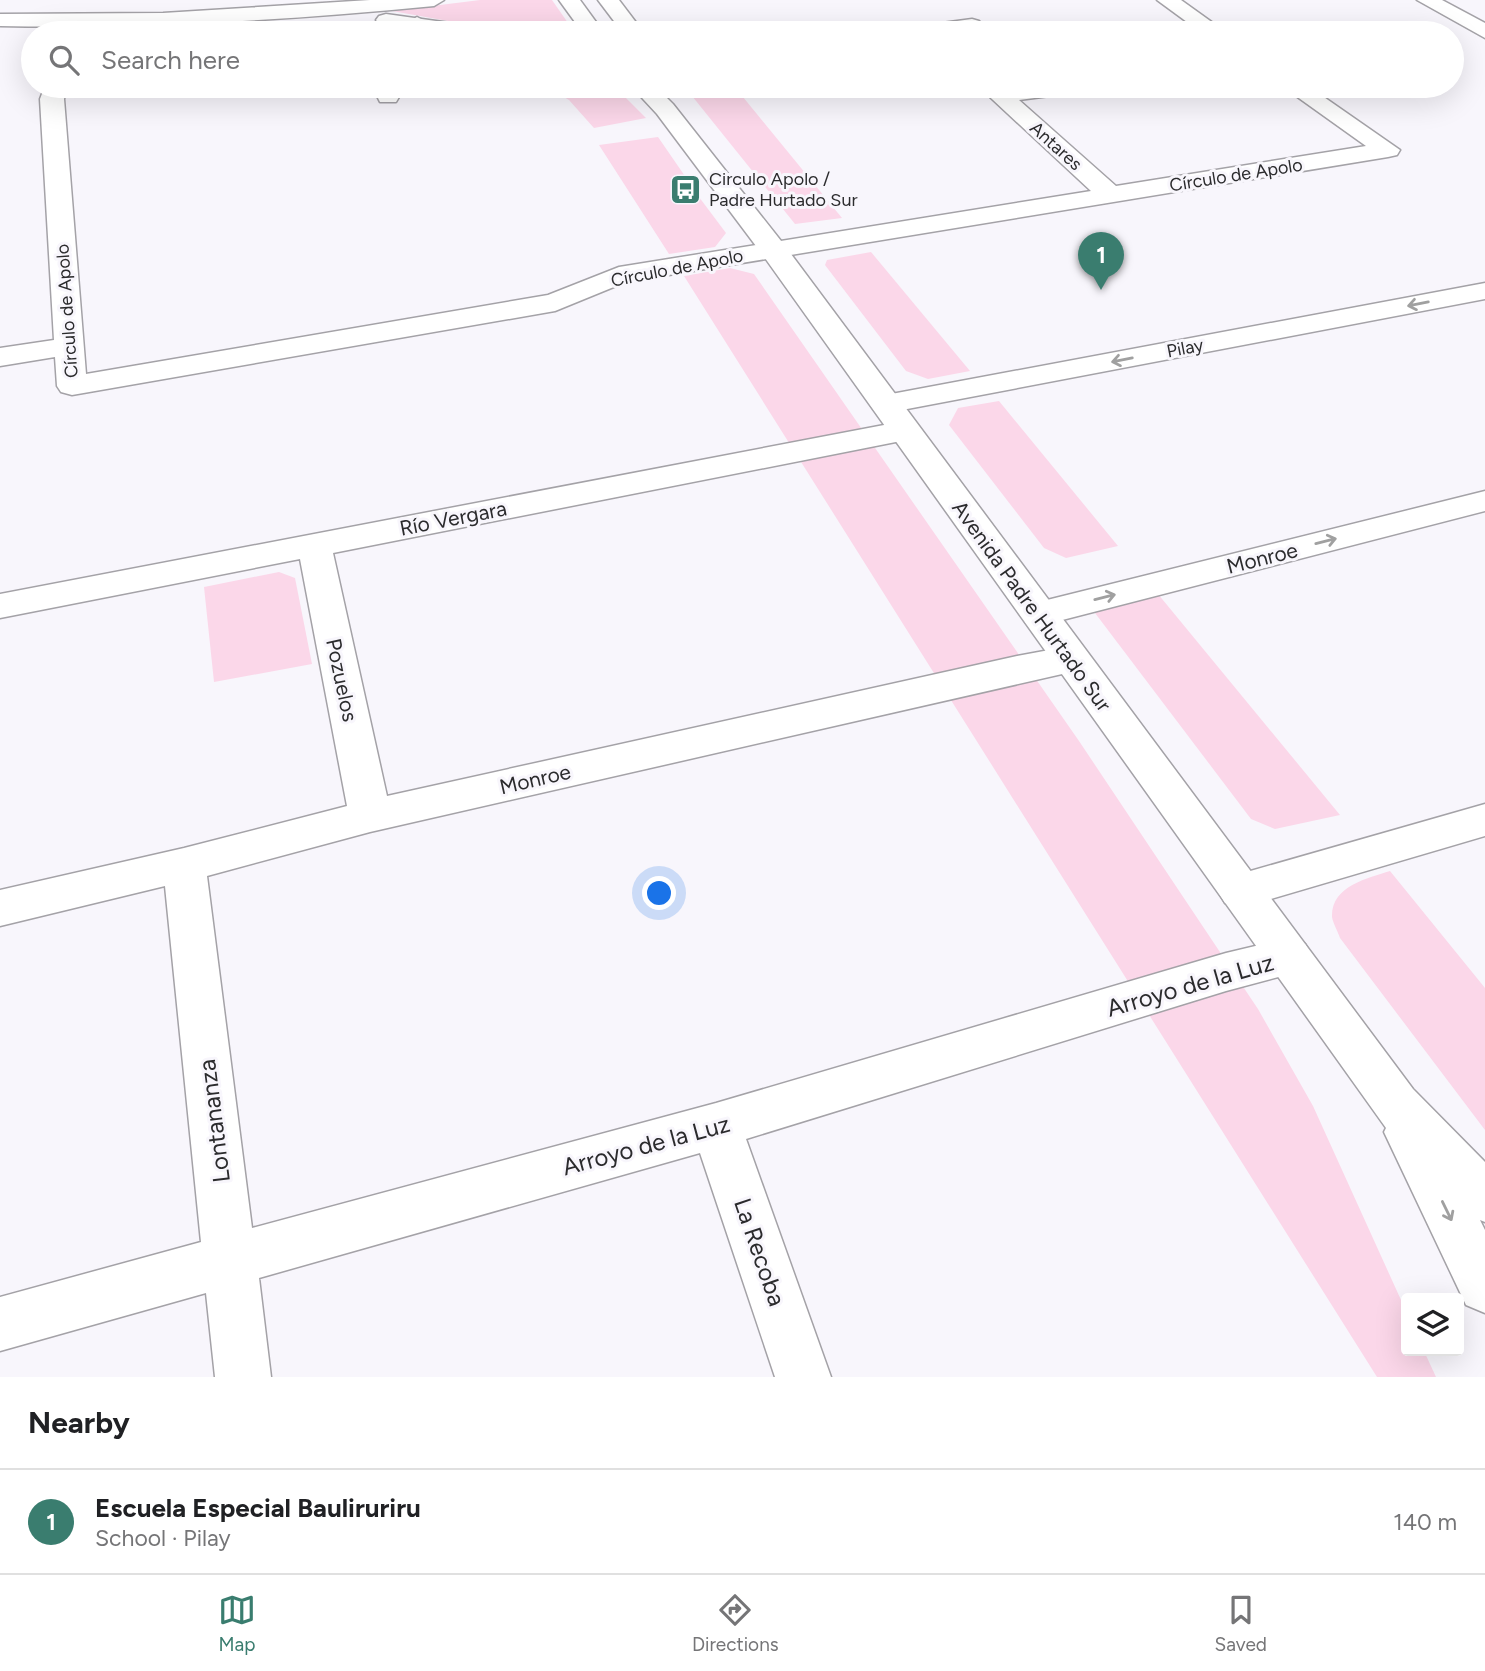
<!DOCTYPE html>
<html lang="en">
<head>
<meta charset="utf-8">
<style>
  body { margin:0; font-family:Figtree,sans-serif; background:#f6f6f6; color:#202124 }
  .controls { position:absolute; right:21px; bottom:21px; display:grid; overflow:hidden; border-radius:7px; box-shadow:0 7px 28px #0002 }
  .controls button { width:63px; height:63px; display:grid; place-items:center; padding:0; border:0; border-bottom:2px solid #e0e0e0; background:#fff; color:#202124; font:35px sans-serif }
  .you { position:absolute; left:660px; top:894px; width:24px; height:24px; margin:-18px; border:5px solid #fff; border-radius:50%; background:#1a73e8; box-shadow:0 0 0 10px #1a73e833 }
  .badge { display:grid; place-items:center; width:46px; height:46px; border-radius:50%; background:#3a7d6f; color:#fff; font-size:23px; font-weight:700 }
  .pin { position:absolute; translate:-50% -58px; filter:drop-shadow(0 2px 4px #0008) }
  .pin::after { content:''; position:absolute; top:37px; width:24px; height:21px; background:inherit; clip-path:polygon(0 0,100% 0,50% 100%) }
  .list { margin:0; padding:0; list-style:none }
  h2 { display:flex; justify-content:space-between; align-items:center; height:91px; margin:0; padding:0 28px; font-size:30px }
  h2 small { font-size:23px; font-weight:400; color:#757577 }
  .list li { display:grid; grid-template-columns:46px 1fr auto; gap:21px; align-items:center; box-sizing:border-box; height:105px; padding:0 28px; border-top:2px solid #e0e0e0 }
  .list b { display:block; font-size:26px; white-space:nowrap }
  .list p { margin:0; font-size:23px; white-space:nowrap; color:#757577 }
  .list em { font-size:23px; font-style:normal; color:#757577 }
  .icon { flex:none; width:38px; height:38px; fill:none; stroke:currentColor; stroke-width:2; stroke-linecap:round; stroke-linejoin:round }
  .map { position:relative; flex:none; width:1485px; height:1377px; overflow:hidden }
  .search { position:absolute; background:#fff; box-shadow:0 7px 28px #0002; left:21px; right:21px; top:21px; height:77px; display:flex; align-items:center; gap:18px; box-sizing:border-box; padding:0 24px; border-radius:38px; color:#757577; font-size:26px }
  .sheet { height:196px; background:#fff }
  nav { display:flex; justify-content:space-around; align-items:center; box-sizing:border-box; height:98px; border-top:2px solid #e0e0e0; background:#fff; font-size:19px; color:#757577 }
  nav a { display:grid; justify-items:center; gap:4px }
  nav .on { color:#3a7d6f }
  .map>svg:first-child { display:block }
  .green { fill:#fbd7e9 }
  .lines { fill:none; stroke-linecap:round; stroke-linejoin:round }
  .minor-casing { stroke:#a4a2a7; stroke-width:3 }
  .major-casing { stroke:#a4a2a7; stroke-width:3 }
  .minor { fill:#fff; fill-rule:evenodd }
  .major { fill:#fff; fill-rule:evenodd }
  .oneway { stroke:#a0a0a0 }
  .labels { text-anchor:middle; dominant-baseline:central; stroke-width:6; stroke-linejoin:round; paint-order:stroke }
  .far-street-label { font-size:18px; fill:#2b2b2d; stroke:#f8f6fc }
  .far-poi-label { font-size:18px; fill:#2b2b2d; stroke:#f8f6fc; text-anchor:start }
  .street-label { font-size:21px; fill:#2b2b2d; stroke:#f8f6fc }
  .near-street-label { font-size:24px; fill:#2b2b2d; stroke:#f8f6fc }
</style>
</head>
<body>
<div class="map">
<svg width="1485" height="1377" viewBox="0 0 1485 1377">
  <rect width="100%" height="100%" fill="#f8f6fc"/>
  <!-- green -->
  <g class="green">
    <path d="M 480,0 L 552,0 L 575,33 L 516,33 L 392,11 Z"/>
    <path d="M 363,23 L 382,25 L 383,33 L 112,31 Z"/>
    <path d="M 545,86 L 614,86 L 646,118 L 594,128 L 569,100 Z"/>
    <path d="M 684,86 L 734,86 L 842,218 L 795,224 Z"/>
    <path d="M 658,137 L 689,182 L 671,184 L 678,195 L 696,193 L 726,233 L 715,247 L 669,254 L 599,145 Z"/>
    <path d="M 871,252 L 970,371 L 928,379 L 906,371 L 825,265 L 827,260 Z"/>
    <path d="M 730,268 L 754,274 L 1079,741 L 1258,1009 L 1313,1106 L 1406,1311 L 1406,1351 L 1424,1351 L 1436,1377 L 1377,1377 L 684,276 Z"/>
    <path d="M 999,401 L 1118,546 L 1066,558 L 1044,548 L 949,425 L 958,408 Z"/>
    <path d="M 279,572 L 295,578 L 312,664 L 214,682 L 204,587 Z"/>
    <path d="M 1158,594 L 1340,815 L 1275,829 L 1251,819 L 1095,613 L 1110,605 Z"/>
    <path d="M 1390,871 L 1485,988 L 1485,1130 L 1340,938 C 1338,932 1333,923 1332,917 C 1331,886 1368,878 1390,871 Z"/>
  </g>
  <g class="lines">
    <defs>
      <g id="minor">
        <path d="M 1157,0 L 1181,0 L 1227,33 L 1202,33 Z"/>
        <path d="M 1417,0 L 1442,0 L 1485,23 L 1485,38 Z"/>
        <path d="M 86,15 L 96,21 L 88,33 L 68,33 L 79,17 Z"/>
        <path d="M 417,17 L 428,23 L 415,33 L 389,33 Z"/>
        <path d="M 972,19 L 979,21 L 983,25 L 979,29 L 958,33 L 901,33 L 912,27 Z"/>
        <path d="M 45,86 L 67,86 L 64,99 L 86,374 L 548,295 L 619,267 L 1091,191 L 978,86 L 1005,89 L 1084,86 L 1081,91 L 1073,93 L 1019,100 L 1116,186 L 1366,146 L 1282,86 L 1308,86 L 1400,150 L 1397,155 L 1388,157 L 626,282 L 555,311 L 72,395 L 61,392 L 57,386 L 55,357 L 0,366 L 0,348 L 54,340 L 40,99 Z"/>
        <path d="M 372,86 L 394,86 L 399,97 L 396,102 L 380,102 Z"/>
        <path d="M 1485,283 L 1485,299 L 886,413 L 875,411 L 870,404 L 875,397 L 886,395 Z"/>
        <path d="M 905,421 L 916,424 L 921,431 L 916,438 L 333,553 L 387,796 L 1017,656 L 1071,646 L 1084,650 L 1090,659 L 1084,668 L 1071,672 L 370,832 L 207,876 L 252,1228 L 716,1103 L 1226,953 L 1289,938 L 1305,944 L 1312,957 L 1305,970 L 1226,991 L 746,1139 L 831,1377 L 775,1377 L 700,1153 L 259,1278 L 271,1377 L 215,1377 L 206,1293 L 0,1351 L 0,1297 L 201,1242 L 165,886 L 0,926 L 0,890 L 184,848 L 347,806 L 300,559 L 0,618 L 0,594 Z"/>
        <path d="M 1485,491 L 1485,511 L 1039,626 L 1026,623 L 1021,614 L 1026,605 L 1039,602 Z"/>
        <path d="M 1485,804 L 1485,836 L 1240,908 L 1225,903 L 1218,891 L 1225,879 L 1240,874 Z"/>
      </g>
      <g id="major">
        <path d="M 370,0 L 444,0 L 434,6 C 289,20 145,29 0,26 L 0,14 L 163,13 Z"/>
        <path d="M 559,0 L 580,0 L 604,33 L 583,33 Z"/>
        <path d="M 598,0 L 619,0 L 644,33 L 623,33 Z"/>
        <path d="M 386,14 L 479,27 L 490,33 L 435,33 L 379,24 L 376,20 L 379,16 Z"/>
        <path d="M 631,86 L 655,86 L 673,104 L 785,246 L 1413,1089 L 1485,1162 L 1485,1222 L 1480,1220 L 1485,1230 L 1485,1313 L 1466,1305 L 1384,1132 L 1386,1128 L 765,258 L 657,114 Z"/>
      </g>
    </defs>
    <!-- minor casing -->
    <use href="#minor" class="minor-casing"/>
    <!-- major casing -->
    <use href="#major" class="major-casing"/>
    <!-- minor -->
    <use href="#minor" class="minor"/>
    <!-- major -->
    <use href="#major" class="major"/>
  </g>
  <!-- one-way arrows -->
  <defs><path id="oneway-shaft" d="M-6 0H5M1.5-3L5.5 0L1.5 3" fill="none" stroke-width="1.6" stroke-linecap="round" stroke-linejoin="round" transform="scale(1.75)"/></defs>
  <g class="oneway">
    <use href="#oneway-shaft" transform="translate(1418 304) rotate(169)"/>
    <use href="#oneway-shaft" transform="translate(1122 360) rotate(169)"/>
    <use href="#oneway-shaft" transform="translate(1326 541) rotate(-14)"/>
    <use href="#oneway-shaft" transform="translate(1105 597) rotate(-14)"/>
    <use href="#oneway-shaft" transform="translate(1447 1211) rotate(64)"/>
  </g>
  <!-- icons -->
  <defs>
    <symbol id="bus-square" viewBox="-11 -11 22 22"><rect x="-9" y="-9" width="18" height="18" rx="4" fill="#3a7d6f" stroke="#f8f6fc"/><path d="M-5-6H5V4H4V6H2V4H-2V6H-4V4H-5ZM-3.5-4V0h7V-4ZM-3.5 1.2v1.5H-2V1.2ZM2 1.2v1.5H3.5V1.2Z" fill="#fff"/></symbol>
  </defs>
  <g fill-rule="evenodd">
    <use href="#bus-square" x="668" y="172" width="35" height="35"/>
  </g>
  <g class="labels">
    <!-- far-street labels -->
    <g class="far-street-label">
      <text transform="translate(1056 146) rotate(42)">Antares</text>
      <text transform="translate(1236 175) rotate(-9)">Círculo de Apolo</text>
      <text transform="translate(677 268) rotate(-11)">Círculo de Apolo</text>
      <text transform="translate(67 311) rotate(-94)">Círculo de Apolo</text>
      <text transform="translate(1185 348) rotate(-11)">Pilay</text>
    </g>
    <!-- far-poi labels -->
    <g class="far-poi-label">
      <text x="709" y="179">Circulo Apolo /<tspan x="709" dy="21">Padre Hurtado Sur</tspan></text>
    </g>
    <!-- street labels -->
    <g class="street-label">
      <text transform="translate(453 518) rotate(-11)">Río Vergara</text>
      <text transform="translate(1262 558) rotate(-14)">Monroe</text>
      <text transform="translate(1032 606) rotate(54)">Avenida Padre Hurtado Sur</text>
      <text transform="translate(342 680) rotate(78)">Pozuelos</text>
      <text transform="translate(535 779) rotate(-13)">Monroe</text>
    </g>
    <!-- near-street labels -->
    <g class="near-street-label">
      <text transform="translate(1190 985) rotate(-16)">Arroyo de la Luz</text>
      <text transform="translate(214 1121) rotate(-97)">Lontananza</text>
      <text transform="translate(646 1145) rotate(-15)">Arroyo de la Luz</text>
      <text transform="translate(760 1252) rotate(71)">La Recoba</text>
    </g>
  </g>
</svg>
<div class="controls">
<button><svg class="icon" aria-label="layers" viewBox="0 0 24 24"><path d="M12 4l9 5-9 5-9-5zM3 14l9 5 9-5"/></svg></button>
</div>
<div class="you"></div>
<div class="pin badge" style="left:1101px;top:290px">1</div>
<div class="search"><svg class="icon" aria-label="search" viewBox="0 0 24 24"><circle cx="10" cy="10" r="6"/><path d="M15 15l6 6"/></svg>Search here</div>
</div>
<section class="sheet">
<h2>Nearby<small></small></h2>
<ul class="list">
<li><span class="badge">1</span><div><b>Escuela Especial Bauliruriru</b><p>School · Pilay</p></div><em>140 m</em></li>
</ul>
</section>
<nav>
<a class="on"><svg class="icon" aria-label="map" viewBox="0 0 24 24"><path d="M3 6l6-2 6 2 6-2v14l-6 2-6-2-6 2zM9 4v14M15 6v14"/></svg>Map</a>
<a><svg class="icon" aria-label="directions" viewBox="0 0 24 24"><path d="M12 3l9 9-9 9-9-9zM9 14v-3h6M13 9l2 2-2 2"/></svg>Directions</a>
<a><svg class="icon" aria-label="saved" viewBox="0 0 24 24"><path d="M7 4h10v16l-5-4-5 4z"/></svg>Saved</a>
</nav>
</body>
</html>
